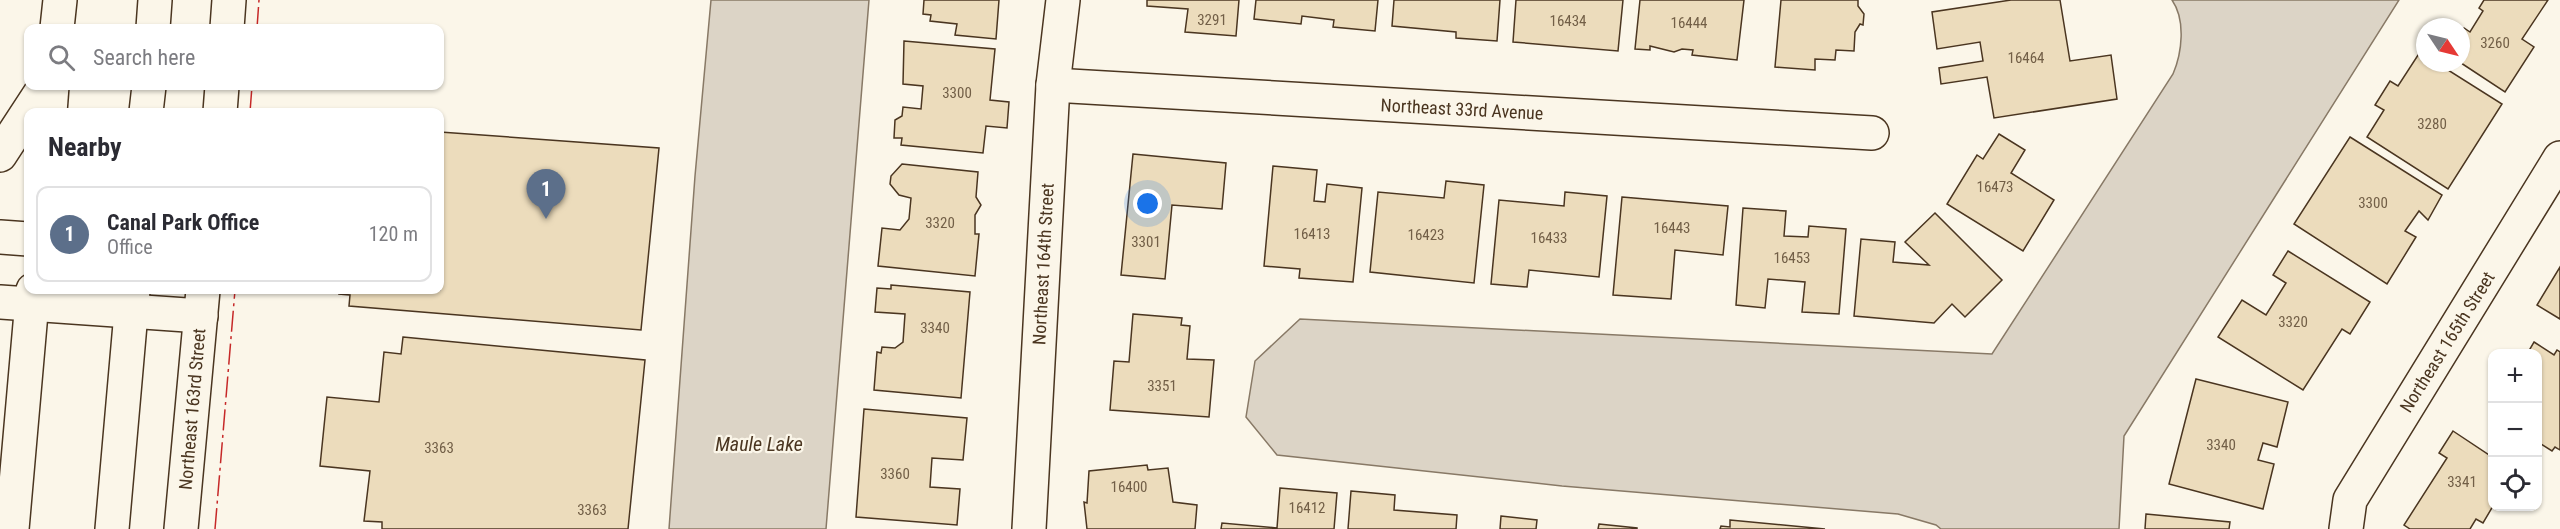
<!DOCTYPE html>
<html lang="en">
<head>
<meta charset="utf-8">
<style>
  body { margin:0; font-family:"Roboto Condensed",sans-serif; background:#f7f7f7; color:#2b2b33 }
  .controls { position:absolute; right:18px; bottom:18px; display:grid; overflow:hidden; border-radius:12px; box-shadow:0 2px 4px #0004 }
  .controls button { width:54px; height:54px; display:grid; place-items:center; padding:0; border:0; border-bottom:2px solid #e1e1e2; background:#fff; color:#2b2b33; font:30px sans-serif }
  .compass { position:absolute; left:2416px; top:18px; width:54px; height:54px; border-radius:50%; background:#fff; box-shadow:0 2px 4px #0004; rotate:125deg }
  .you { position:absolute; left:1148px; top:204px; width:21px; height:21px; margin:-15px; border:4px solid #fff; border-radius:50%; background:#1a73e8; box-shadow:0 0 0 9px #1a73e833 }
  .badge { display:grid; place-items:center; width:39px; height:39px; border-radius:50%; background:#0f766e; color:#fff; font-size:20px; font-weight:700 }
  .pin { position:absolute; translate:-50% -50px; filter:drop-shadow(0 2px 3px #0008) }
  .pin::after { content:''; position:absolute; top:32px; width:21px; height:18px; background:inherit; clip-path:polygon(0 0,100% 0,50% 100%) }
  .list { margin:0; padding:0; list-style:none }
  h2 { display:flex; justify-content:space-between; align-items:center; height:78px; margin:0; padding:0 24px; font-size:26px }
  h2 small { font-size:20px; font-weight:400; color:#7c7c81 }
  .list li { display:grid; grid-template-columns:39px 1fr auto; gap:18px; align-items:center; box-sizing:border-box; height:96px; margin:0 12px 12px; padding:0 12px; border:2px solid #e1e1e2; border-radius:12px }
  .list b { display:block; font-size:22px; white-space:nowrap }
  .list p { margin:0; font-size:20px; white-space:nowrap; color:#7c7c81 }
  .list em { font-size:20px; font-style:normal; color:#7c7c81 }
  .icon { flex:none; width:33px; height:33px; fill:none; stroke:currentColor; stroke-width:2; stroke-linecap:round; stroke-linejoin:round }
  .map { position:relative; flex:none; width:2560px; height:529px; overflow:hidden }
  .search { position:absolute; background:#fff; box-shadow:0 2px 4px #0004; left:24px; top:24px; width:420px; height:66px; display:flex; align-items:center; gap:15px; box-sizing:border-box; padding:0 21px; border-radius:12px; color:#7c7c81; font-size:22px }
  .panel { position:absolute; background:#fff; box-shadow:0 2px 4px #0004; left:24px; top:108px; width:420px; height:186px; border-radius:12px }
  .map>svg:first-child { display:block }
  .water { fill:#dcd4c6; stroke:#887966; stroke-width:1.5 }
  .building { fill:#ecdcbc; stroke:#4a3520; stroke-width:1.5 }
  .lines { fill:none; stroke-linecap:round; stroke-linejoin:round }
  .minor-casing { stroke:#4a3520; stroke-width:36 }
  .major-casing { stroke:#4a3520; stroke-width:36 }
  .minor { stroke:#fbf6e9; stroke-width:33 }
  .major { stroke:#fbf6e9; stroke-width:33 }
  .power { stroke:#c62828; stroke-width:1.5; stroke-dasharray:21 4.5 3 4.5; stroke-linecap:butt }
  .labels { text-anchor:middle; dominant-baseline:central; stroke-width:4.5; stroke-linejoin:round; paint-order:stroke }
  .number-label { font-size:15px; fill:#725f47 }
  .street-label { font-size:18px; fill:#4a3520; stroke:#fbf6e9 }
  .water-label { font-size:20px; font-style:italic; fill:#4a3520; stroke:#fbf6e9 }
</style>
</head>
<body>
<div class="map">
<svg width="2560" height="529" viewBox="0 0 2560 529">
  <rect width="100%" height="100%" fill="#fbf6e9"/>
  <!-- water -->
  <g class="water">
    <path d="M 711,0 L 869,0 L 826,529 L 669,529 L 695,176 Z"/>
    <path d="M 2172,0 L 2399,0 L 2124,436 L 2119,529 L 1941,529 L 1936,525 L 1898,514 L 1562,486 L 1277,455 L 1246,417 L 1255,361 L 1300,319 L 1992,354 L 2173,74 C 2182,53 2186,20 2172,0 Z"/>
  </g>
  <!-- building -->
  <g class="building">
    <path d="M 924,0 L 999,0 L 996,39 L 955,35 L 957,24 L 930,21 L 931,15 L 923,14 Z"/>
    <path d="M 1147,0 L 1239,0 L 1236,36 L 1185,32 L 1188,9 L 1147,6 Z"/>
    <path d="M 1256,0 L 1378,0 L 1375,31 L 1333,27 L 1334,20 L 1302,16 L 1301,24 L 1254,19 Z"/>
    <path d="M 1394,0 L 1500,0 L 1497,41 L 1456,38 L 1456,32 L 1392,26 Z"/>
    <path d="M 1516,0 L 1623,0 L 1618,51 L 1513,42 Z"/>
    <path d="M 1640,0 L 1744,0 L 1737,60 L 1692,55 L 1693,50 L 1682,49 L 1674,52 L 1650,46 L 1650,50 L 1635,49 Z"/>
    <path d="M 1781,0 L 1858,0 L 1858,6 L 1864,14 L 1863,25 L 1860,24 L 1855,32 L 1854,51 L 1836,50 L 1835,60 L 1815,59 L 1815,70 L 1775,67 Z"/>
    <path d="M 2011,0 L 2060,0 L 2070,61 L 2111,55 L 2117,99 L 1994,118 L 1987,77 L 1941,84 L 1939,68 L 1983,61 L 1980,42 L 1937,49 L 1932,12 Z"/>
    <path d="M 2484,0 L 2548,0 L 2522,39 L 2534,47 L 2505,92 L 2461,63 L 2461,32 L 2464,28 L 2470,32 L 2483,11 L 2479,8 Z"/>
    <path d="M 904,41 L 995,49 L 990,100 L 1009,102 L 1007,128 L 986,126 L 983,153 L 901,145 L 902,138 L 894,138 L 895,120 L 902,116 L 903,107 L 921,109 L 923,86 L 903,84 Z"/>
    <path d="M 2420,52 L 2425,55 L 2425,63 L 2437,63 L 2502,104 L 2448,189 L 2367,137 L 2384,110 L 2375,105 L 2390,81 L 2398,86 Z"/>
    <path d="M 440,132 L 659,148 L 641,330 L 349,306 L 350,295 L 339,294 L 340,290 L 440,290 Z"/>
    <path d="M 1999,134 L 2025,150 L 2011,173 L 2054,200 L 2023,251 L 1947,204 L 1977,155 L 1983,159 Z"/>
    <path d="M 2350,137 L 2442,195 L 2428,220 L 2419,211 L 2405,231 L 2416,237 L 2387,284 L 2294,224 Z"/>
    <path d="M 1133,154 L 1226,163 L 1222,209 L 1172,205 L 1165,279 L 1121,275 Z"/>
    <path d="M 902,164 L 978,172 L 976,197 L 981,205 L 975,215 L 975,234 L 979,234 L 975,276 L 878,266 L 882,228 L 900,230 L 909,219 L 911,198 L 899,195 L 890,184 L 891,176 Z"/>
    <path d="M 1273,166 L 1317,170 L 1314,201 L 1325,202 L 1327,184 L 1362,188 L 1353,282 L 1299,278 L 1300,269 L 1264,266 Z"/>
    <path d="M 1446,181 L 1484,185 L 1474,283 L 1370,272 L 1378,192 L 1444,198 Z"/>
    <path d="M 1565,192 L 1607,196 L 1599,277 L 1529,270 L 1527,287 L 1491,284 L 1499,200 L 1564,206 Z"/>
    <path d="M 1622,197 L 1728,206 L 1723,255 L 1675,250 L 1671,299 L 1613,295 Z"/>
    <path d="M 1743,208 L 1786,211 L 1784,236 L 1808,237 L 1809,226 L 1846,229 L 1839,314 L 1802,312 L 1805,282 L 1768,279 L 1765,308 L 1736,305 Z"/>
    <path d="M 1935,213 L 2002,280 L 1965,317 L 1952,304 L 1934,323 L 1854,316 L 1861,239 L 1895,242 L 1893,262 L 1929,265 L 1905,242 Z"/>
    <path d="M 2288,251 L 2370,302 L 2350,334 L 2342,329 L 2303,390 L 2218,337 L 2242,300 L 2266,315 L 2286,283 L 2273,275 Z"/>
    <path d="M 2560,267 L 2560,319 L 2537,305 Z"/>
    <path d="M 891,285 L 970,292 L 961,398 L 874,390 L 877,352 L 881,353 L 882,347 L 895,348 L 903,342 L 905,314 L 875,312 L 877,288 L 891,289 Z"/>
    <path d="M 1133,314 L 1182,318 L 1181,325 L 1190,326 L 1187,359 L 1214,360 L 1209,417 L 1110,410 L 1114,361 L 1129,362 Z"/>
    <path d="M 403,337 L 645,360 L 628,529 L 382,529 L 382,522 L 364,521 L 370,471 L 320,466 L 327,397 L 379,402 L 384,352 L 401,354 Z"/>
    <path d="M 2534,342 L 2554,355 L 2557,350 L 2560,352 L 2560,450 L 2555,447 L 2552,451 L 2538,442 L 2538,354 L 2527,354 Z"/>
    <path d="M 2196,379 L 2288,402 L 2277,447 L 2263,443 L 2258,460 L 2274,464 L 2263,509 L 2169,484 Z"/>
    <path d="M 864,409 L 967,418 L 963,460 L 932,458 L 930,487 L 960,489 L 957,525 L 856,517 Z"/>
    <path d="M 2453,431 L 2492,457 L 2493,506 L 2483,523 L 2476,519 L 2470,529 L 2410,529 L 2404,525 L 2447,458 L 2439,453 Z"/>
    <path d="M 1147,465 L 1148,470 L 1168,468 L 1173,502 L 1197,505 L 1195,529 L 1087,529 L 1084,502 L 1087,503 L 1089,471 Z"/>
    <path d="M 1280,488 L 1337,493 L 1334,529 L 1221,529 L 1222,523 L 1277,528 Z"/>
    <path d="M 1351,491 L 1395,495 L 1394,510 L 1457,515 L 1456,529 L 1348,529 Z"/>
    <path d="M 2146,514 L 2230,522 L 2229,529 L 2145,529 Z"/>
    <path d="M 1501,516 L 1537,520 L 1536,529 L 1500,529 Z"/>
    <path d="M 1730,520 L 1825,529 L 1720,529 L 1721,526 L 1730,527 Z"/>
    <path d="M 1599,524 L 1637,528 L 1637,529 L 1598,529 Z"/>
  </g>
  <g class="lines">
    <defs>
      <g id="minor">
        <path d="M 227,28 L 229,0"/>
        <path d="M 1053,85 L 1872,133"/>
        <path d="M 220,112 L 222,86"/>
        <path d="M 0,155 L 45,86"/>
        <path d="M 0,237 L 28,239"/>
        <path d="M 0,302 L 201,316"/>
        <path d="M 181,529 L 203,290"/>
        <path d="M 1029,529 L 1053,85 L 1063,0"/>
        <path d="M 2346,529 L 2350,500 L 2560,158"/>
      </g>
      <g id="major">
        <path d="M 57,28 L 60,0"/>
        <path d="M 153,28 L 155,0"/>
        <path d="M 50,112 L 52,86"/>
        <path d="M 146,112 L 149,86"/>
        <path d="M 12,529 L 33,290"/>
        <path d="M 112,529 L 133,290"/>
      </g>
    </defs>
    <!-- minor casing -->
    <use href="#minor" class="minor-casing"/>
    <!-- major casing -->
    <use href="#major" class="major-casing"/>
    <!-- minor -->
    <use href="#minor" class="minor"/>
    <!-- major -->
    <use href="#major" class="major"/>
    <!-- power -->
    <g class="power">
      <path d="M 257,28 L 259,0"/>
      <path d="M 250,112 L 252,86"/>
      <path d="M 215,529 L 235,290"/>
    </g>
  </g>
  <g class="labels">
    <!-- number labels -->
    <g class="number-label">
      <text x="1212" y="20">3291</text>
      <text x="1568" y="21">16434</text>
      <text x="1689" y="23">16444</text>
      <text x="2495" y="43">3260</text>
      <text x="2026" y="58">16464</text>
      <text x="957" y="93">3300</text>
      <text x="2432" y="124">3280</text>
      <text x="1995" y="187">16473</text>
      <text x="2373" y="203">3300</text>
      <text x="940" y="223">3320</text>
      <text x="1672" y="228">16443</text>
      <text x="1312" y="234">16413</text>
      <text x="1426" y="235">16423</text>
      <text x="1549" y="238">16433</text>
      <text x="1146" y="242">3301</text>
      <text x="1792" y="258">16453</text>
      <text x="2293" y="322">3320</text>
      <text x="935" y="328">3340</text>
      <text x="1162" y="386">3351</text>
      <text x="2221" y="445">3340</text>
      <text x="439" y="448">3363</text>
      <text x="895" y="474">3360</text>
      <text x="2462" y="482">3341</text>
      <text x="1129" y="487">16400</text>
      <text x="1307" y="508">16412</text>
      <text x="592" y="510">3363</text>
    </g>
    <!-- street labels -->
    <g class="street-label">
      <text transform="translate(1462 109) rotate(3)">Northeast 33rd Avenue</text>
      <text transform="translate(1043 264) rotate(-87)">Northeast 164th Street</text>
      <text transform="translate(2447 342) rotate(-58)">Northeast 165th Street</text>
      <text transform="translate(192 409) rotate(-85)">Northeast 163rd Street</text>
    </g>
    <!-- water labels -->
    <g class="water-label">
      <text x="759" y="444">Maule Lake</text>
    </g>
  </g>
</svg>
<div class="controls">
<button>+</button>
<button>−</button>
<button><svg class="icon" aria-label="locate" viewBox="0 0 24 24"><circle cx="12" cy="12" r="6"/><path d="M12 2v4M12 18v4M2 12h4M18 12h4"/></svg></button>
</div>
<svg class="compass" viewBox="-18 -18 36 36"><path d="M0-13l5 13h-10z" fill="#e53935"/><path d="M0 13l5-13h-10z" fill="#7c7c81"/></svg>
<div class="you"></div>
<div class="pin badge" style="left:546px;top:219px;background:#5c6f8a">1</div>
<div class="search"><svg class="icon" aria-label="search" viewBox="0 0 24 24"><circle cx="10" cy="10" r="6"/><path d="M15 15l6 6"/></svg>Search here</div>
<section class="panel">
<h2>Nearby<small></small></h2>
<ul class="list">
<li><span class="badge" style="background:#5c6f8a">1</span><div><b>Canal Park Office</b><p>Office</p></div><em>120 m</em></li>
</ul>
</section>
</div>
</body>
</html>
